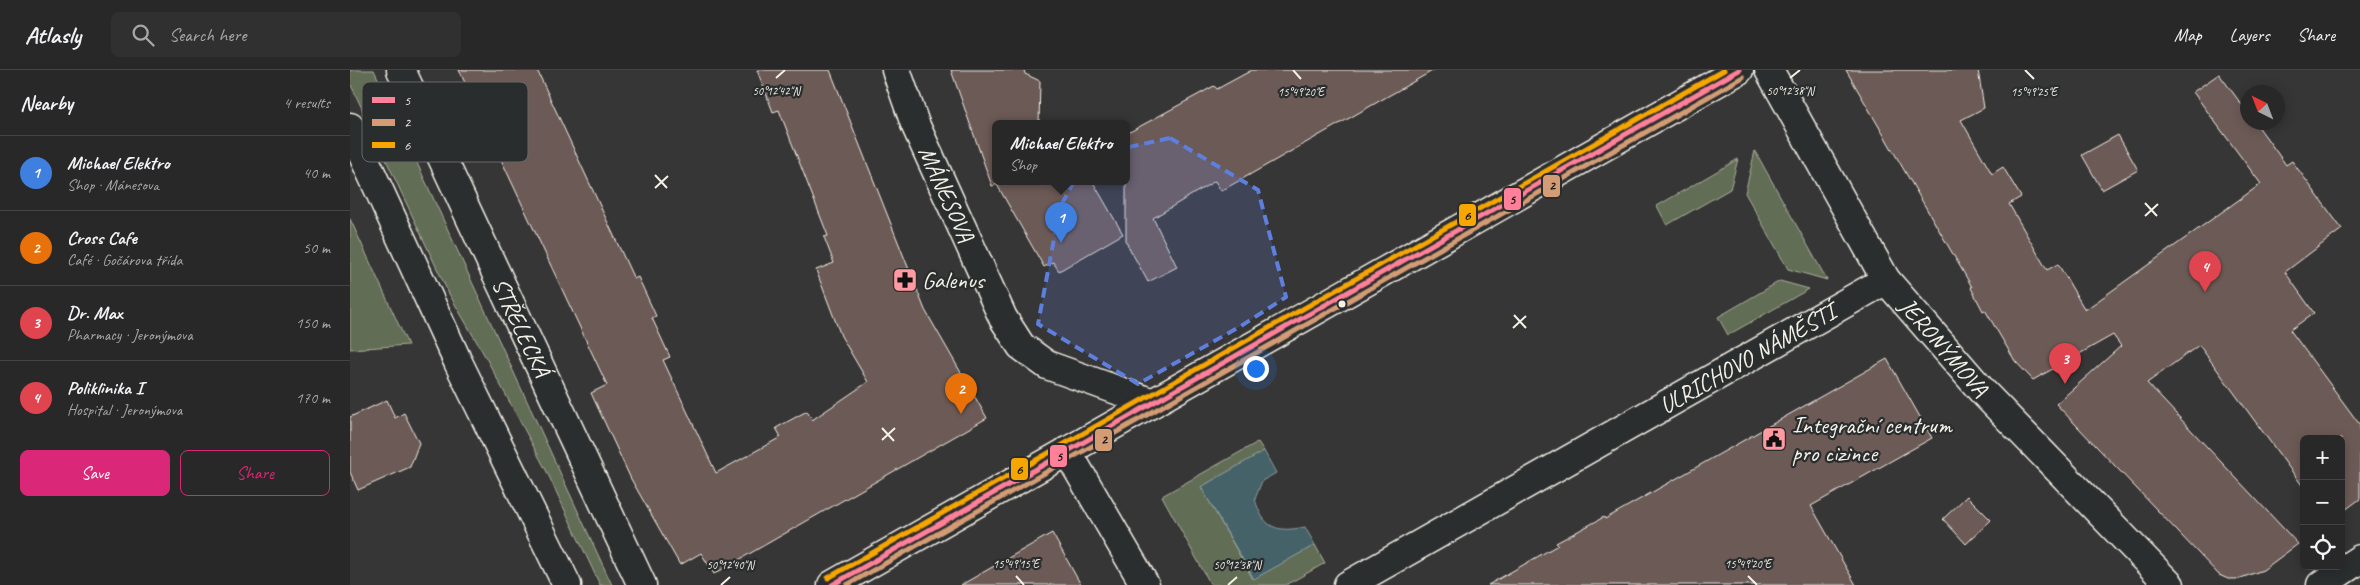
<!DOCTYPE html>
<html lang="en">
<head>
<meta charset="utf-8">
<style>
  body { margin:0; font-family:Caveat,sans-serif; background:#313030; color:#f1f3f6 }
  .controls { position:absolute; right:15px; bottom:15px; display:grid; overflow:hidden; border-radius:8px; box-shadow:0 2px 12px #0003 }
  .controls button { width:45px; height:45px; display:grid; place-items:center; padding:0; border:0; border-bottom:1px solid #454445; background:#292828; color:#f1f3f6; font:25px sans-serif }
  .compass { position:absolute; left:1890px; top:15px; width:45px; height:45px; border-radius:50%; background:#292828; box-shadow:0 2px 12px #0003; rotate:318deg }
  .you { position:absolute; left:905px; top:298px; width:18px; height:18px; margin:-12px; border:4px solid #fff; border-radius:50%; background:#1a73e8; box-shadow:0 0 0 8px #1a73e833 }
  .badge { display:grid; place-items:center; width:32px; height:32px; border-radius:50%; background:#db2777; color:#fff; font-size:16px; font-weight:700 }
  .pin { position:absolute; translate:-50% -41px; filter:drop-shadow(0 1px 2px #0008) }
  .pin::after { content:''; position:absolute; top:26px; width:18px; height:15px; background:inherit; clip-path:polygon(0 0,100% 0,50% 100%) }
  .popup { position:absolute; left:642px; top:50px; width:138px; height:65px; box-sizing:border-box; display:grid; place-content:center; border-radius:8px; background:#292828; filter:drop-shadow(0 1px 4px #0005); font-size:16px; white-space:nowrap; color:#a5a6a8 }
  .popup b { font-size:19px; color:#f1f3f6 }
  .popup::after { content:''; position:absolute; left:50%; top:100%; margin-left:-10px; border:10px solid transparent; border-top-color:#292828 }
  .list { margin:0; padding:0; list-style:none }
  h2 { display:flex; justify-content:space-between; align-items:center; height:65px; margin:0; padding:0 20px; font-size:21px }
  h2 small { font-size:16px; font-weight:400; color:#a5a6a8 }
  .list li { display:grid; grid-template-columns:32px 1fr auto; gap:15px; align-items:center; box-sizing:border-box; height:75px; padding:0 20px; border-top:1px solid #454445 }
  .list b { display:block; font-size:19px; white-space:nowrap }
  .list p { margin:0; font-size:16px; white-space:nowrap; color:#a5a6a8 }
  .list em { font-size:16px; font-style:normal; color:#a5a6a8 }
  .actions { display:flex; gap:10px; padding:15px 20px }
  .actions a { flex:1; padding:11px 0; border:1px solid #db2777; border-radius:8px; text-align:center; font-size:18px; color:#db2777 }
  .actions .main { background:#db2777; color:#fff }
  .icon { flex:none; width:28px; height:28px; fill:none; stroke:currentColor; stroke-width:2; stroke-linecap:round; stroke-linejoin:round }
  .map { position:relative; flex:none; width:2010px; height:515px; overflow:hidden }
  header { display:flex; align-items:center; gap:30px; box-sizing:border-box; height:70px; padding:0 25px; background:#292828; border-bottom:1px solid #454445 }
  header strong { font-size:24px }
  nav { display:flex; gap:28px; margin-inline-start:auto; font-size:18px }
  .search { width:350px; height:45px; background:#313030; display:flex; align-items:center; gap:12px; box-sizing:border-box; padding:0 18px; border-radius:8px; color:#a5a6a8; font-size:19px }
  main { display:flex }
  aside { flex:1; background:#292828 }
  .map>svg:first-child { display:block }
  .green { fill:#626d54; stroke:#abaf9e }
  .water { fill:#456269; stroke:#8b9b9c }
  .building { fill:#6c5a56; stroke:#f4f1e8 }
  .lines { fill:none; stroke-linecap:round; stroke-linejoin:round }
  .minor-casing { stroke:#f4f1e8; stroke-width:31 }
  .major-casing { stroke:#f4f1e8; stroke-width:31 }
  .minor { stroke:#2a2d2e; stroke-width:28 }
  .major { stroke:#2a2d2e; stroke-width:28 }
  .bus-1-casing { stroke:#2a2d2e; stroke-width:9 }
  .bus-2-casing { stroke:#2a2d2e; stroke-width:9 }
  .bus-3-casing { stroke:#2a2d2e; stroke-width:9 }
  .bus-1 { stroke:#ff8098; stroke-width:5 }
  .bus-2 { stroke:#d39c74; stroke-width:5 }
  .bus-3 { stroke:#f7a600; stroke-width:5 }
  .marked { fill:#5e7fdd; fill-opacity:0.2; stroke:#5e7fdd; stroke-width:4; stroke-dasharray:10 6; stroke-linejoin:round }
  .ticks { fill:none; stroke:#f4f1e8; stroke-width:2 }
  .bus-dot { fill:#f4f1e8; stroke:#2a2d2e; stroke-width:2 }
  .labels { text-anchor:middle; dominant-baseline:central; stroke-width:4.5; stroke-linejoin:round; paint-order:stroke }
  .street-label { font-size:24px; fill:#f4f1e8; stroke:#2a2d2e }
  .poi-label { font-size:24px; fill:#f4f1e8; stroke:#2a2d2e; text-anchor:start }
  .key { fill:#2a2d2e; stroke:#676866; stroke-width:1 }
  .key-label { font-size:14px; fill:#f4f1e8 }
  .ticks-label { font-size:12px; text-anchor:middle; fill:#f4f1e8; stroke:#2a2d2e; stroke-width:4.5; stroke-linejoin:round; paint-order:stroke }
  .line-badge { stroke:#2a2d2e; stroke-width:2 }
  .pale-badge-label { font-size:14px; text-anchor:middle; font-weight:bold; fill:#111 }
</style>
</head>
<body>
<header>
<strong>Atlasly</strong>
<div class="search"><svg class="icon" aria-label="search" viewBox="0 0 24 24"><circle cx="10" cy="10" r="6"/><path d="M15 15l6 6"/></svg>Search here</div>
<nav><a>Map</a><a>Layers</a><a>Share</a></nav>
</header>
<main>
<aside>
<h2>Nearby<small>4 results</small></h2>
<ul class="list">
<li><span class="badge" style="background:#3f7fe0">1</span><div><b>Michael Elektro</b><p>Shop · Mánesova</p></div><em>40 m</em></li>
<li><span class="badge" style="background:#e8710a">2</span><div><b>Cross Cafe</b><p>Café · Gočárova třída</p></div><em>50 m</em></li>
<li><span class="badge" style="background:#e0444e">3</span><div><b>Dr. Max</b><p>Pharmacy · Jeronýmova</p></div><em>150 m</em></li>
<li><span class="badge" style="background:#e0444e">4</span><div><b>Poliklinika I</b><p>Hospital · Jeronýmova</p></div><em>170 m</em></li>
</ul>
<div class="actions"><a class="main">Save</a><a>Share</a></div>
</aside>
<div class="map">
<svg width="2010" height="515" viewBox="0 0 2010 515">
  <rect width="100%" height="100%" fill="#373636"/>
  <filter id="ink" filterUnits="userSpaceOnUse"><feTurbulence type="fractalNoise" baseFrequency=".02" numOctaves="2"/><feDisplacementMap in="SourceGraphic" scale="10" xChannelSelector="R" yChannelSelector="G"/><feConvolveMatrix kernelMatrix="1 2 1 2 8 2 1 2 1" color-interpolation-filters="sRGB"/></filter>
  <g filter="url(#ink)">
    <!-- green -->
    <g class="green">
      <path d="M 0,0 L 24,0 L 262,515 L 250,515 L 196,400 L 135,286 L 98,222 L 0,13 Z"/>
      <path d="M 1405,81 L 1477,210 L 1438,199 L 1395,123 Z"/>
      <path d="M 1388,89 L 1380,119 L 1317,155 L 1307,136 Z"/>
      <path d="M 0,149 L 2,153 L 58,275 L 0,279 Z"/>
      <path d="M 1430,211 L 1459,219 L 1378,265 L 1368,247 Z"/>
      <path d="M 908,372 L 914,381 L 851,417 L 903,509 L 965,475 L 975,493 L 936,515 L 861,515 L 812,426 Z"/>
    </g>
    <!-- water -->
    <path class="water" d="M 914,381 L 926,403 L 912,411 L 905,429 C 913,458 926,463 955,457 L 965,475 L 904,509 L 851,417 Z"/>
    <!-- building -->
    <g class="building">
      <path d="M 109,0 L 187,0 L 284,209 L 288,207 L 306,246 L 302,248 L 320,287 L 313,290 L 366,403 L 431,367 L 426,358 L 457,341 L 462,350 L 518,312 L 491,266 L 466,200 L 484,193 L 474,167 L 478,166 L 429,40 L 423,42 L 407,0 L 480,0 L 575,240 L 637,348 L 364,504 L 351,483 L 330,495 L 281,409 L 241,323 L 257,315 Z"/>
      <path d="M 601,0 L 674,0 L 675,4 L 690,11 L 689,54 L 646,54 L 646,112 L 743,112 L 773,164 L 709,201 L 703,192 L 694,197 L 646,113 L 646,115 L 642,116 Z"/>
      <path d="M 902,0 L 1084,0 L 871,121 L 865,111 L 803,148 L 827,197 L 798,212 L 776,172 L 776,64 L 864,16 L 867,19 Z"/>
      <path d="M 1496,0 L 1628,0 L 1634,38 L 1611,50 L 1642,104 L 1653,97 L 1671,127 L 1659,134 L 1697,200 L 1708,194 L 1735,240 L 1911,114 L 1843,22 L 1869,4 L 1898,43 L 1898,52 L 1905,52 L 1936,95 L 1942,91 L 1992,159 L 1935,202 L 1964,243 L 1940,260 L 2010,355 L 2010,429 L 1991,443 L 1991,369 L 1954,369 L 1954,418 L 1849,275 L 1797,313 L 1948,474 L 1913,500 L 1888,509 L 1878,509 L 1869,505 L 1706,334 L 1771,276 L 1763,265 L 1683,310 L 1665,291 L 1635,240 L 1633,241 L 1621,218 L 1622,217 Z"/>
      <path d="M 1768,65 L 1788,100 L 1752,120 L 1732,85 Z"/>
      <path d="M 1537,289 L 1582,368 L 1461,436 L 1506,515 L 1138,515 L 1208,475 L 1206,473 L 1254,447 L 1255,449 Z"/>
      <path d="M 37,330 L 45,348 L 54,343 L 69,373 L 60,397 L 8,420 L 0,402 L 0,347 Z"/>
      <path d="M 1617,426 L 1641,450 L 1616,474 L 1593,449 Z"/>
      <path d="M 702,463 L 731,515 L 611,515 Z"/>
    </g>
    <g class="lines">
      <defs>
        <g id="minor">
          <path id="s1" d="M 546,0 L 565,54 L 653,248 L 671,276 L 697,295 L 803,333"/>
          <path id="s2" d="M 1419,0 L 1536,210 L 1633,322 L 1820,515"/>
          <path d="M 717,381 L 795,515"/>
          <path d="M 482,515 L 1389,0"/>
          <path id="s3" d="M 998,515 L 1536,210"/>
          <path d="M 1971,515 L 2010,489"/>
        </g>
        <g id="major">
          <path id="s4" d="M 51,0 L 292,515"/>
          <path d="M 0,57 L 108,292 L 217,515"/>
        </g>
      </defs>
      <!-- minor casing -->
      <use href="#minor" class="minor-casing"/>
      <!-- major casing -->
      <use href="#major" class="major-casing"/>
      <!-- minor -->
      <use href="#minor" class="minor"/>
      <!-- major -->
      <use href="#major" class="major"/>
      <defs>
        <path id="bus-1" d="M 482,515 L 1389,0"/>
        <path id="bus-2" d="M 497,515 L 1393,7"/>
        <path id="bus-3" d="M 478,508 L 1374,0"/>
      </defs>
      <!-- bus-1 casing -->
      <use href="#bus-1" class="bus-1-casing"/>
      <!-- bus-2 casing -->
      <use href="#bus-2" class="bus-2-casing"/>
      <!-- bus-3 casing -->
      <use href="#bus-3" class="bus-3-casing"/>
      <!-- bus-1 -->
      <use href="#bus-1" class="bus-1"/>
      <!-- bus-2 -->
      <use href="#bus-2" class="bus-2"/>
      <!-- bus-3 -->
      <use href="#bus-3" class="bus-3"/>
    </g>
  </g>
  <!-- marked area -->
  <path class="marked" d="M 820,68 L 908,120 L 936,227 L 891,256 L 788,314 L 688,254 L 710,137 L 738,86 Z"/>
  <!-- ticks -->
  <path class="ticks" d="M 943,0 L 951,9M 1675,0 L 1684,9M 426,8 L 435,0M 1440,8 L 1450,0M 305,105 L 317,118M 305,118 L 318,106M 1795,133 L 1807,146M 1795,146 L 1808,134M 1164,245 L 1176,258M 1163,258 L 1176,246M 532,358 L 544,371M 532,370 L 545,358M 666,506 L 674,515M 1398,506 L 1407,515M 371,515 L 380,507M 878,515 L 887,507"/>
  <!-- icons -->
  <defs>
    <symbol id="pharmacy-square" viewBox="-11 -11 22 22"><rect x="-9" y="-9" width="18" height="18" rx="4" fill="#ff9aa2" stroke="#2a2d2e"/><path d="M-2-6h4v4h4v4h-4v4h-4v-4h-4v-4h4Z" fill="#111"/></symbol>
    <symbol id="civic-square" viewBox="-11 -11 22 22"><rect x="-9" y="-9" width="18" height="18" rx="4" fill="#ff9aa2" stroke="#2a2d2e"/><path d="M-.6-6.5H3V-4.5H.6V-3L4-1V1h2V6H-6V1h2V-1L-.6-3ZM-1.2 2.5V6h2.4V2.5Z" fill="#111"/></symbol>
  </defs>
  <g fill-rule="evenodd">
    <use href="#pharmacy-square" x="541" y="196" width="28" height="28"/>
    <use href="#civic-square" x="1410" y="355" width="28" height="28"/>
  </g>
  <!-- markers -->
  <circle class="bus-dot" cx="992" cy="234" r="4.5"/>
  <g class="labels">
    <!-- street labels -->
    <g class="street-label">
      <text stroke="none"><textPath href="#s1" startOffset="134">MÁNESOVA</textPath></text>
      <text stroke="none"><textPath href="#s4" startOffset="284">STŘELECKÁ</textPath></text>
      <text stroke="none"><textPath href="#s2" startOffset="329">JERONÝMOVA</textPath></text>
      <text stroke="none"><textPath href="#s3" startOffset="459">ULRICHOVO NÁMĚSTÍ</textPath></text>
    </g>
    <!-- poi labels -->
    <g class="poi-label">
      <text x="572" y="210">Galenus</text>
      <text x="1442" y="355">Integrační centrum<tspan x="1442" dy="28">pro cizince</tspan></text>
    </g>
  </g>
  <!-- legend -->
  <rect x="12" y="12" width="166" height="80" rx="8" class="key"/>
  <rect x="22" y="27" width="23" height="6" fill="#ff8098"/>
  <rect x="22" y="49" width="23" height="7" fill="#d39c74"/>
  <rect x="22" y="72" width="23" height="6" fill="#f7a600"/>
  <g class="key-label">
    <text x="54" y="35">5</text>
    <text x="54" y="57">2</text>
    <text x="54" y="80">6</text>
  </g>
  <g class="ticks-label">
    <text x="426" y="25">50°12'42"N</text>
    <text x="1440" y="25">50°12'38"N</text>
    <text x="951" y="26">15°49'20"E</text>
    <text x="1684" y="26">15°49'25"E</text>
    <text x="666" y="498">15°49'15"E</text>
    <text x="1398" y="498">15°49'20"E</text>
    <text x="380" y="499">50°12'40"N</text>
    <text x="887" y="499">50°12'38"N</text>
  </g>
  <g class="line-badge">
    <rect x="1192" y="104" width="19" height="24" rx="5" fill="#d39c74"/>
    <rect x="1153" y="117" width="19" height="24" rx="5" fill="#ff8098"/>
    <rect x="1108" y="133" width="19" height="24" rx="5" fill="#f7a600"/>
    <rect x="744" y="358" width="19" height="24" rx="5" fill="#d39c74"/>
    <rect x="699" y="374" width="19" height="24" rx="5" fill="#ff8098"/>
    <rect x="660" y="387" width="19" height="24" rx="5" fill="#f7a600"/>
  </g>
  <g class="pale-badge-label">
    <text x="1202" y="120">2</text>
    <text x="1162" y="134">5</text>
    <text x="1117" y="150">6</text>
    <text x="754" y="374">2</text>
    <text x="709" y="391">5</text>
    <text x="669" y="404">6</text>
  </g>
</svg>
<div class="controls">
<button>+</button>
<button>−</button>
<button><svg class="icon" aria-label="locate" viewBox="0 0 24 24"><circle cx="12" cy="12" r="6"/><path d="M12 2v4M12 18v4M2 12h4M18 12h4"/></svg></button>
</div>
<svg class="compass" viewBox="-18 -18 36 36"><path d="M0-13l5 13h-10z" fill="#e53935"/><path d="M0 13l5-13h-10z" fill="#a5a6a8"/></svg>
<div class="you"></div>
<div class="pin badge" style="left:711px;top:173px;background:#3f7fe0">1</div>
<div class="popup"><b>Michael Elektro</b>Shop</div>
<div class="pin badge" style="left:611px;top:344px;background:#e8710a">2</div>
<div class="pin badge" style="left:1715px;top:314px;background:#e0444e">3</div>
<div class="pin badge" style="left:1855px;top:222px;background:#e0444e">4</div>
</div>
</main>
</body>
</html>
